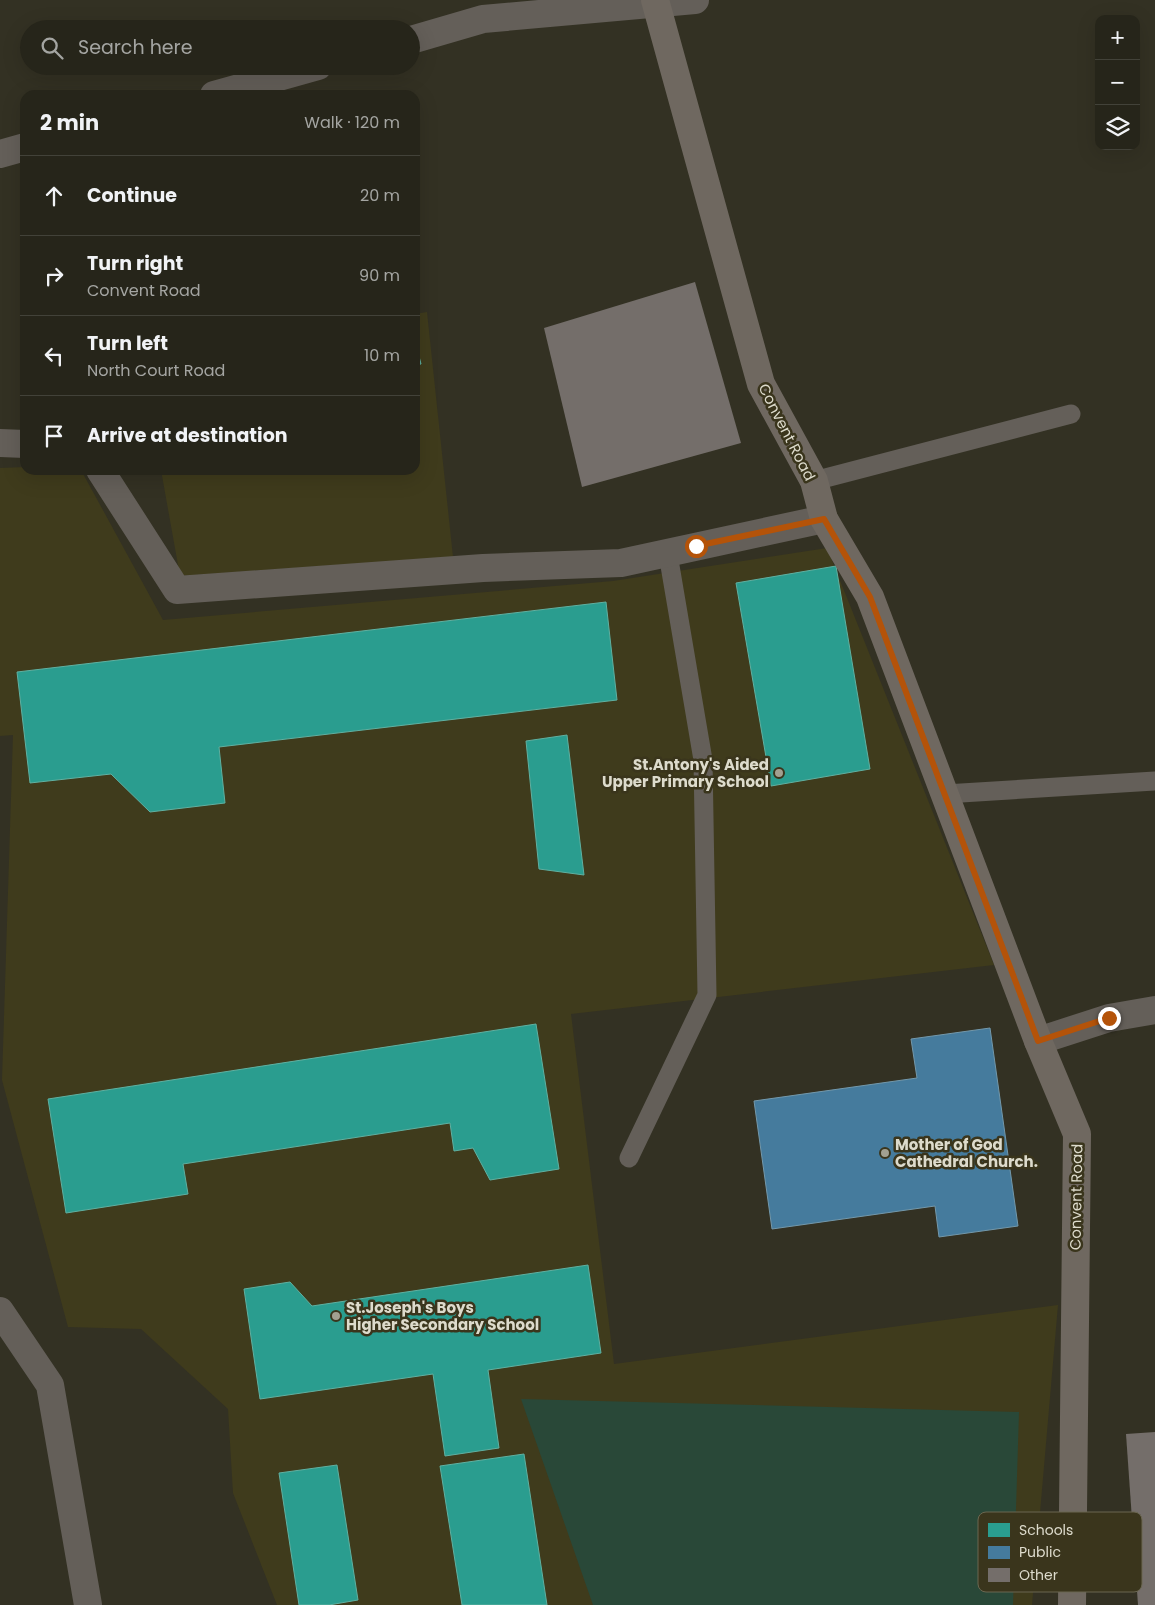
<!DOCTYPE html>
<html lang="en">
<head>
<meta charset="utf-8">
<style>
  body { margin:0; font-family:Poppins,sans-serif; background:#2e2d23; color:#f1f3f6 }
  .controls { position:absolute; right:15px; top:15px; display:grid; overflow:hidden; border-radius:10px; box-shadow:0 5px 20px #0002 }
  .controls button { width:45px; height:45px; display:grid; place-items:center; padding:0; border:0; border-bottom:1px solid #424239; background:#26251a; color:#f1f3f6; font:25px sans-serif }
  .stop { position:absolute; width:15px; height:15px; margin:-11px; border:4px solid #b45309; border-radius:50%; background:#fff }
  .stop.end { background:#b45309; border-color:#fff; box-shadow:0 1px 5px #0008 }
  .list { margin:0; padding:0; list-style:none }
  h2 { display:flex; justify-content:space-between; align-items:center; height:65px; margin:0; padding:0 20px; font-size:21px }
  h2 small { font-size:16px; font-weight:400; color:#a4a5a2 }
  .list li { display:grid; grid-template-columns:32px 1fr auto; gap:15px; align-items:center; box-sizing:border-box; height:80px; padding:0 20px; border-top:1px solid #424239 }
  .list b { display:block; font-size:19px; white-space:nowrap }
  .list p { margin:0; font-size:16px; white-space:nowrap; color:#a4a5a2 }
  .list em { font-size:16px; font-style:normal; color:#a4a5a2 }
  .icon { flex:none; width:28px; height:28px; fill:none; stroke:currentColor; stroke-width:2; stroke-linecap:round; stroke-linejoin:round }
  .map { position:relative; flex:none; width:1155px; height:1605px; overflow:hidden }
  .search { position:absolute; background:#26251a; box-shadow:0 5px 20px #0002; left:20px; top:20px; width:400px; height:55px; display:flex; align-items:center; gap:12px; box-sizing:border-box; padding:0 18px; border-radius:28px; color:#a4a5a2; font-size:19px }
  .panel { position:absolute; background:#26251a; box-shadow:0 5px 20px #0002; left:20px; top:90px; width:400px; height:385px; border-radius:15px }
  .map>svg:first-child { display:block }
  .built { fill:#3f3b1c }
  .green { fill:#294838 }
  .schools { fill:#2a9d8f; stroke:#60b0a1 }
  .public { fill:#457b9d; stroke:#7398ab }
  .building { fill:#746e6a }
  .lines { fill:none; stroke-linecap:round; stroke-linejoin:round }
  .lane { stroke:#645f59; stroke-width:19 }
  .street { stroke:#645f59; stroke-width:28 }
  .secondary { stroke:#6f6860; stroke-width:28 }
  .route { stroke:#b45309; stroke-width:6 }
  .poi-dot { fill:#a2a091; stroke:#3a351c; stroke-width:2 }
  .labels { text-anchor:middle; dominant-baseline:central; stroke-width:5; stroke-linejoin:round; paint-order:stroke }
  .street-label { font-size:15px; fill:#dddbcc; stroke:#3a351c }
  .poi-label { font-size:15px; font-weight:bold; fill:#dddbcc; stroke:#3a351c; text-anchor:start }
  .key { fill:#3a351c; stroke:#6b6751; stroke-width:1 }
  .key-label { font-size:14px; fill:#dddbcc }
</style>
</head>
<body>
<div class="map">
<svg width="1155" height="1605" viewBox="0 0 1155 1605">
  <rect width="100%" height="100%" fill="#333123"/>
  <!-- built -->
  <g class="built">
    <path d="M 427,312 L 453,557 L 180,576 L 161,470 L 415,470 L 415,314 Z"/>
    <path d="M 25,467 L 25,470 L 81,470 L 163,620 L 613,581 L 827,548 L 994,965 L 571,1014 L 614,1364 L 1058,1305 L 1032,1605 L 277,1605 L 233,1493 L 228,1409 L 141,1329 L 68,1327 L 2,1080 L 13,735 L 0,736 L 0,468 Z"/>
  </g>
  <!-- green -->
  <path class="green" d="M 521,1399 L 1019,1412 L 1013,1605 L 593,1605 Z"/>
  <!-- schools -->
  <g class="schools">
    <path d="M 415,341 L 421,364 L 415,365 Z"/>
    <path d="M 349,470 L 370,470 L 350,474 Z"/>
    <path d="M 836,566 L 870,769 L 771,786 L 736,583 Z"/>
    <path d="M 606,602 L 617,700 L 219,747 L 225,803 L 150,812 L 111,774 L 30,783 L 17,672 Z"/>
    <path d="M 567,735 L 584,875 L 539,869 L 526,741 Z"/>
    <path d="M 536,1024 L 559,1169 L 490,1180 L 473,1148 L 454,1151 L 450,1123 L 183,1164 L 188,1194 L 66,1213 L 48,1099 Z"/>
    <path d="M 588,1265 L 601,1353 L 488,1370 L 499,1448 L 445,1456 L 433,1374 L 260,1399 L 244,1289 L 290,1282 L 312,1306 Z"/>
    <path d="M 524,1454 L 547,1605 L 462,1605 L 440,1466 Z"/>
    <path d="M 337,1465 L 358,1600 L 329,1605 L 299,1605 L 279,1473 Z"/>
  </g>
  <!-- public -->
  <path class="public" d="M 990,1028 L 1018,1226 L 939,1237 L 935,1206 L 772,1229 L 754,1101 L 917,1078 L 911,1039 Z"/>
  <!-- building -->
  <g class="building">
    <path d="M 695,282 L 741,443 L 582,487 L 544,328 Z"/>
    <path d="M 1155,1432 L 1155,1605 L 1138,1605 L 1126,1434 Z"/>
  </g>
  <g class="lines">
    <!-- lane -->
    <g class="lane">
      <path d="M 814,481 L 1071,414"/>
      <path d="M 945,794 L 1155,781"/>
      <path d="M 629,1158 L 707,995 L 703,760 L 668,554"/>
    </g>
    <!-- street -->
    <g class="street">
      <path d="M 411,40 L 483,19 L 695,0"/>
      <path d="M 214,95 L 318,66"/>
      <path d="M 0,154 L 25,147"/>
      <path d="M 0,443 L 25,444"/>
      <path d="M 100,470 L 177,590 L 483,568 L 621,563 L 824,519"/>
      <path d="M 1038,1041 L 1109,1018 L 1155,1010"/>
      <path d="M 0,1311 L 50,1385 L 88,1605"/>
    </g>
    <!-- secondary -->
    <path class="secondary" d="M 655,0 L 761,384 L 814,481 L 824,519 L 870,597 L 1038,1041 L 1077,1134 L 1072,1605"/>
  </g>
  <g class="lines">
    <!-- route -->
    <path class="route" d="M 696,546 L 824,519 L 870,597 L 1038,1041 L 1109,1018"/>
  </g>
  <!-- markers -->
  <g class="poi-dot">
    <circle cx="779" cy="773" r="5"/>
    <circle cx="885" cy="1153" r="5"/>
    <circle cx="336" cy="1316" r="5"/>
  </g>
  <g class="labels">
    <!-- street labels -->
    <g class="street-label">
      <text transform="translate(787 432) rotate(63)">Convent Road</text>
      <text transform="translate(1076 1197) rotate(-89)">Convent Road</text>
    </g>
    <!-- poi labels -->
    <g class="poi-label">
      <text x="769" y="764" text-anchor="end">St.Antony's Aided<tspan x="769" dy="17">Upper Primary School</tspan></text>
      <text x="895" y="1144">Mother of God<tspan x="895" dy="17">Cathedral Church.</tspan></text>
      <text x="346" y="1307">St.Joseph's Boys<tspan x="346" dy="17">Higher Secondary School</tspan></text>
    </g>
  </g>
  <!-- legend -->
  <rect x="978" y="1512" width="164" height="80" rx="8" class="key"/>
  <rect x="988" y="1523" width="22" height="14" fill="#2a9d8f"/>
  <rect x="988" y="1546" width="22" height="13" fill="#457b9d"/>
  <rect x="988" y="1568" width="22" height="14" fill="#746e6a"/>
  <g class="key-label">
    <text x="1019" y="1535">Schools</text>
    <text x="1019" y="1557">Public</text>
    <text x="1019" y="1580">Other</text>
  </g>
</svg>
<div class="controls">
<button>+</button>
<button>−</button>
<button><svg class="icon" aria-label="layers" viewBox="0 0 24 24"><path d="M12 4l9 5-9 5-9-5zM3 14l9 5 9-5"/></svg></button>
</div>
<div class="stop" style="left:696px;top:546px"></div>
<div class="stop end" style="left:1109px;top:1018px"></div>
<div class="search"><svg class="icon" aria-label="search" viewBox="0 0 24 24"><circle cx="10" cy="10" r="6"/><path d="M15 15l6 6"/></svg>Search here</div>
<section class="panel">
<h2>2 min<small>Walk · 120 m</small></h2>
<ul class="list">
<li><svg class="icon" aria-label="ahead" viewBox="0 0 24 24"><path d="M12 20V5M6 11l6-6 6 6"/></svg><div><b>Continue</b></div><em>20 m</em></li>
<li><svg class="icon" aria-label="right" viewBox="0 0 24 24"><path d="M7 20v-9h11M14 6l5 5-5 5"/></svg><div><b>Turn right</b><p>Convent Road</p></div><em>90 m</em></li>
<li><svg class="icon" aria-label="left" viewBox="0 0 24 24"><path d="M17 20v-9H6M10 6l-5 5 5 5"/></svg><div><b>Turn left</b><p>North Court Road</p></div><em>10 m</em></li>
<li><svg class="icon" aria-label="arrive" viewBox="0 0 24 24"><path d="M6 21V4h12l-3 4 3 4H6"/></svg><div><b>Arrive at destination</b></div></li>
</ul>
</section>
</div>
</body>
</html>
